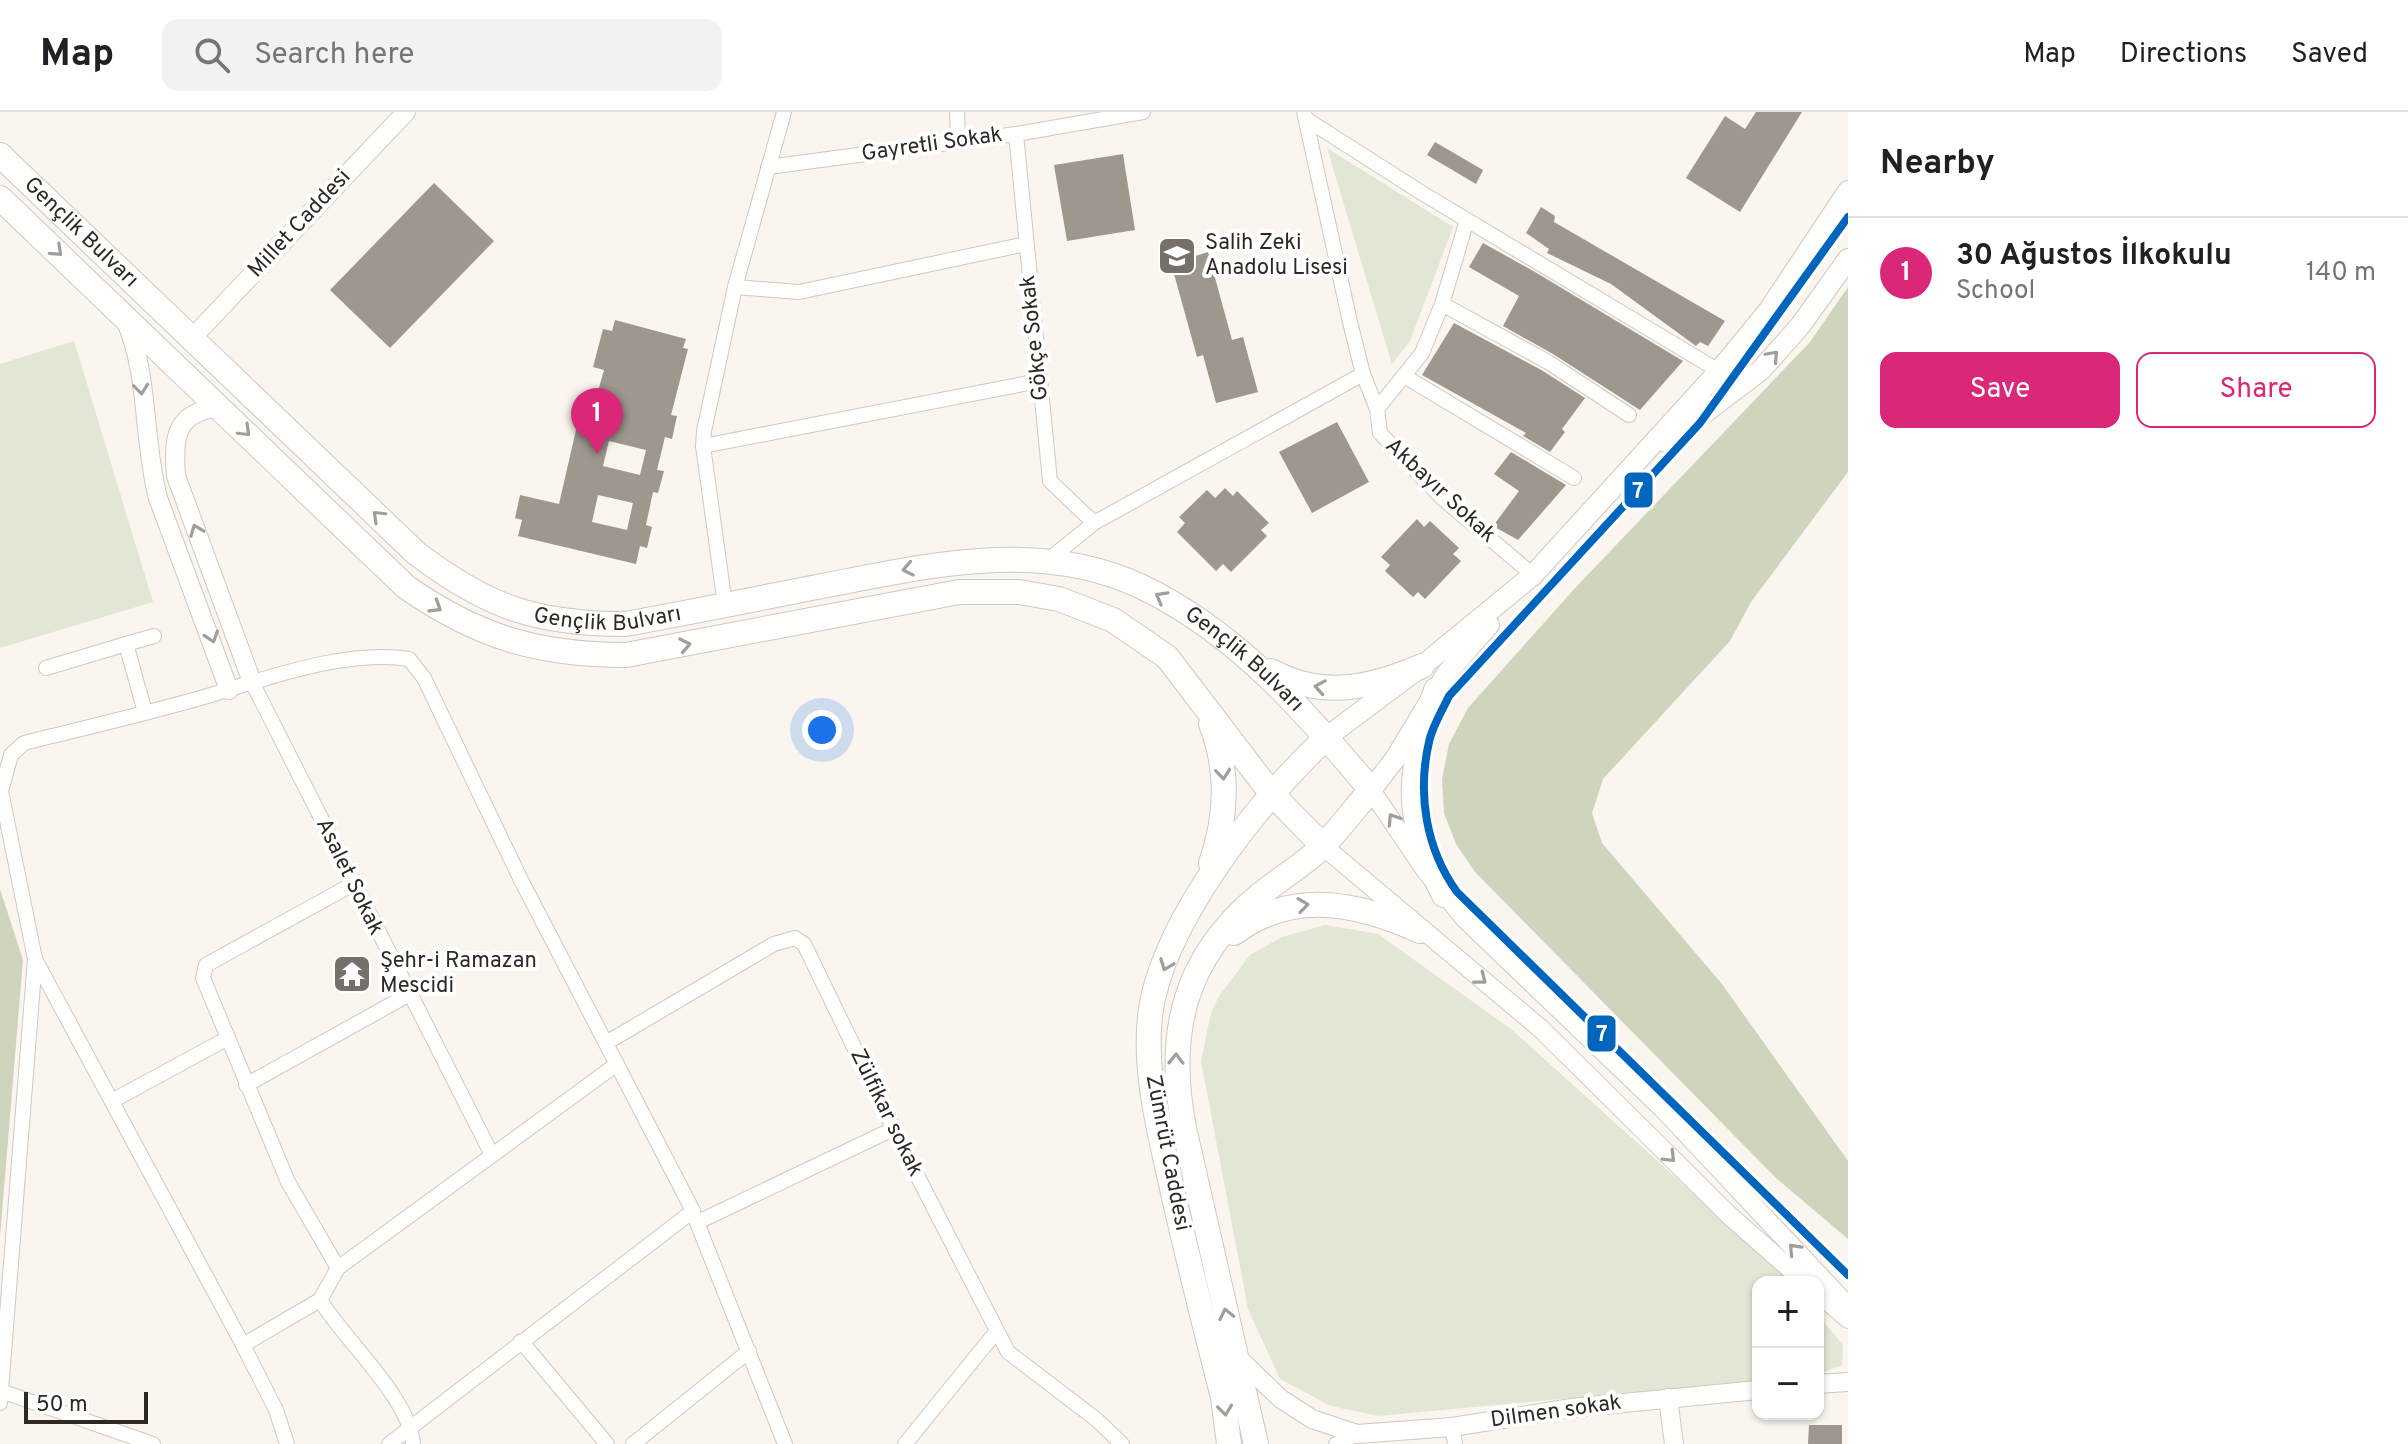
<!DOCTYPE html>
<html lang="en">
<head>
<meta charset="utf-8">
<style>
  body { margin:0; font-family:Overpass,sans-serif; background:#f2f2f2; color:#202124 }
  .controls { position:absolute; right:24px; bottom:24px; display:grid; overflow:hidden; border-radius:16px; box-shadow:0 2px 6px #0004 }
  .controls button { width:72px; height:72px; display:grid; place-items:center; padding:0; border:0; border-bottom:2px solid #e0e0e0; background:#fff; color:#202124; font:40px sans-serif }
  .scale { position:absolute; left:24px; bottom:20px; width:124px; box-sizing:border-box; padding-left:8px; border:4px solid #2f2922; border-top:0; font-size:22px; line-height:28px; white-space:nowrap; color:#2f2922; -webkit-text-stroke:6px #fff; paint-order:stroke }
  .you { position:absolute; left:822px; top:618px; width:28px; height:28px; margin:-20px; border:6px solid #fff; border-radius:50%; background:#1a73e8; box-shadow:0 0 0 12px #1a73e833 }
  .badge { display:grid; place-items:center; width:52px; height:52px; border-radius:50%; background:#db2777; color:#fff; font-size:26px; font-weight:700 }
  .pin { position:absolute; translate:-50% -66px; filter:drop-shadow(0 2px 4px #0008) }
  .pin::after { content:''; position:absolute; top:42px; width:28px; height:24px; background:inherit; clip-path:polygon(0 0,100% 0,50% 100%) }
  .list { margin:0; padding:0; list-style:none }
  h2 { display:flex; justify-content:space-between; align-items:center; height:104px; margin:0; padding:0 32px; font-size:34px }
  h2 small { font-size:26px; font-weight:400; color:#757577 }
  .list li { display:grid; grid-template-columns:52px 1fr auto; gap:24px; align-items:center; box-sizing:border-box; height:112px; padding:0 32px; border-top:2px solid #e0e0e0 }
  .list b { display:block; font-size:30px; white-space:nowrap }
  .list p { margin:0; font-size:26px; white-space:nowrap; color:#757577 }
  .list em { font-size:26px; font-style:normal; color:#757577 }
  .actions { display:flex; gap:16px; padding:24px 32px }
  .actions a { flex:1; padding:18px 0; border:2px solid #db2777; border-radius:16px; text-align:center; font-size:28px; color:#db2777 }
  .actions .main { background:#db2777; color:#fff }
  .icon { flex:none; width:44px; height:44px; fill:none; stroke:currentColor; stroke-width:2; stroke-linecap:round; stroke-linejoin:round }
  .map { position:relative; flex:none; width:1848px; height:1332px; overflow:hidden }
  header { display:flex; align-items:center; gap:48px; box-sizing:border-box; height:112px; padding:0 40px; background:#fff; border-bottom:2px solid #e0e0e0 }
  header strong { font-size:38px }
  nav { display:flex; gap:44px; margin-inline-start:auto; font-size:28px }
  .search { width:560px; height:72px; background:#f2f2f2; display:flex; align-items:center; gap:20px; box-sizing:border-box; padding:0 28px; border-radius:16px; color:#757577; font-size:30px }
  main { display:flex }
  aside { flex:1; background:#fff }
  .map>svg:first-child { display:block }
  .green { fill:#e2e6d4 }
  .forest { fill:#ced5bc }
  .building { fill:#9e978e; fill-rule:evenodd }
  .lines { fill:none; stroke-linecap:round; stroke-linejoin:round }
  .street-casing { stroke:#cec9c2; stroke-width:16 }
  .secondary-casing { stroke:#cec9c2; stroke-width:20 }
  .primary-casing { stroke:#cec9c2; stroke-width:22 }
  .highway-casing { stroke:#cec9c2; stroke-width:26 }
  .street { stroke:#fefefd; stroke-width:14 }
  .secondary { stroke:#fefefd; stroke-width:18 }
  .primary { stroke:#fefefd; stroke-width:20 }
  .highway { stroke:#fefefd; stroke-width:24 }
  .tram-1-casing { stroke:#fff; stroke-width:14 }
  .tram-1 { stroke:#0065bd; stroke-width:8 }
  .oneway { stroke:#a19e9a }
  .labels { text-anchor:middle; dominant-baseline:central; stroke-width:8; stroke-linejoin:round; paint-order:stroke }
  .street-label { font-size:22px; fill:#2f2922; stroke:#fff }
  .poi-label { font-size:22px; fill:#2f2922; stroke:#fff; text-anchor:start }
  .line-badge { stroke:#fff; stroke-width:3 }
  .badge-label { font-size:22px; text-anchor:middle; font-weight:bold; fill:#fff }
</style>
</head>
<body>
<header>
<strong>Map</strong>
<div class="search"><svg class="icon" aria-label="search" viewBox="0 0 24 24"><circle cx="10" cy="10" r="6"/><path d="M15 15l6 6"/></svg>Search here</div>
<nav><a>Map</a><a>Directions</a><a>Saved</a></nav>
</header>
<main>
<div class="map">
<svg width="1848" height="1332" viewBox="0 0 1848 1332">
  <rect width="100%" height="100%" fill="#faf5ef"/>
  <!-- green -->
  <g class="green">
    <path d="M 1327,36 L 1453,115 L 1410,229 L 1392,252 Z"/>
    <path d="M 74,229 L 153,490 L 0,536 L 0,252 Z"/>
    <path d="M 1325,813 L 1378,822 L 1511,917 L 1784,1163 L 1790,1170 L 1758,1170 L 1758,1269 L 1378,1304 L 1331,1294 L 1280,1267 L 1248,1197 L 1201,949 L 1211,901 L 1219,884 L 1250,843 L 1282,825 Z"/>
    <path d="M 1818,1203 L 1843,1233 L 1842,1253 L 1818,1262 Z"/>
  </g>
  <!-- forest -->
  <g class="forest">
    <path d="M 1848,175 L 1848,360 L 1751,490 L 1730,529 L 1603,667 L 1592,701 L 1602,731 L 1722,872 L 1848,1049 L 1848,1127 L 1776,1066 L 1475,760 L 1456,732 L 1444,701 L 1442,667 L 1449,632 L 1468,596 L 1576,475 L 1810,230 Z"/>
    <path d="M 0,777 L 23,848 L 0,1125 Z"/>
  </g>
  <!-- building -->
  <g class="building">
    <path d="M 1756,0 L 1802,0 L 1740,100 L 1686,66 L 1725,4 L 1745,17 Z"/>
    <path d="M 1435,30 L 1483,58 L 1476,72 L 1427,43 Z"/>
    <path d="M 1123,42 L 1135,118 L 1067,129 L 1054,53 Z"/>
    <path d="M 434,71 L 494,129 L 390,236 L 330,178 Z"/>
    <path d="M 1541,95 L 1555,104 L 1554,110 L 1725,209 L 1708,234 L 1700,230 L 1696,234 L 1611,172 L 1547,141 L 1549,137 L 1526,121 Z"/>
    <path d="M 1483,131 L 1535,160 L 1683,249 L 1640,298 L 1553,242 L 1503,214 L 1519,184 L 1469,155 Z"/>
    <path d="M 1187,139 L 1189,146 L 1208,140 L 1232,228 L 1243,225 L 1258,280 L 1216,291 L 1203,243 L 1197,245 L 1169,144 Z"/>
    <path d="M 615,208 L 686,227 L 683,236 L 688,237 L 671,303 L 677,304 L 672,327 L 665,325 L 657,358 L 664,359 L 658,381 L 653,380 L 646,413 L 652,415 L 647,436 L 640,434 L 636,452 L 518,424 L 522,408 L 515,406 L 520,383 L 559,392 L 584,283 L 596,286 L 604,258 L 593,255 L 603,217 L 612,219 ZM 609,329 L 646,338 L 640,363 L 603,354 ZM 598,383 L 633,391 L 627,418 L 592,410 Z"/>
    <path d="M 1454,211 L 1543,259 L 1585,286 L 1562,317 L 1565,320 L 1550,340 L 1523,324 L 1526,321 L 1422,263 Z"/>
    <path d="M 1337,310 L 1369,370 L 1312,401 L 1279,340 Z"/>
    <path d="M 1511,340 L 1566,373 L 1518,428 L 1493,414 L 1519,379 L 1494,362 Z"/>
    <path d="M 1225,376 L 1233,384 L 1237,379 L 1269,411 L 1261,418 L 1267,424 L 1231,460 L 1223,452 L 1216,459 L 1177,420 L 1185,411 L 1179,405 L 1207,378 L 1215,386 Z"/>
    <path d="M 1417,407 L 1424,415 L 1430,409 L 1459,436 L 1453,442 L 1461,449 L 1425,487 L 1418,480 L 1413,485 L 1385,459 L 1390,453 L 1381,445 Z"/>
    <path d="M 1809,1313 L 1842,1313 L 1842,1332 L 1808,1332 Z"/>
  </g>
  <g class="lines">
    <defs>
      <g id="street">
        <path d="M 957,0 L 958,30"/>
        <path d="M 1304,0 L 1350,210 L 1363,262 L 1377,297 L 1380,321 L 1442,386 L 1533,463"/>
        <path d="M 1306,7 L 1422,81 L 1719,259"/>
        <path d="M 1016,22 L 1050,369 L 1094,411"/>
        <path d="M 768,55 L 1016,22 L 1143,0"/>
        <path d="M 735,175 L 799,180 L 1026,132"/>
        <path d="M 1442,192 L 1548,250 L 1629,303"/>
        <path d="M 1404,264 L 1574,366"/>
        <path d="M 1377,297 L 1422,241 L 1442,192 L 1467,108"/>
        <path d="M 703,334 L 1039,269"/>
        <path d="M 1047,449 L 1094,411 L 1363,262"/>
        <path d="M 725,493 L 703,334 L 704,319 L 735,175 L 784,0"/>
        <path d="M 126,532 L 154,524"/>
        <path d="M 46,556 L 126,532 L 145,600"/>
        <path d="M 252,570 L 492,1043"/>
        <path d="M 353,772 L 206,853 L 203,866 L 288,1070 L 338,1156 L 320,1188 C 345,1229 410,1286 413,1332"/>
        <path d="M 606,931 L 774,832 L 795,826 L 804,832 L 903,1036 L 1008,1240 L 1097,1308 L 1122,1332"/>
        <path d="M 246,973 L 408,883"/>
        <path d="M 112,989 L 226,927"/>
        <path d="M 698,1110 L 893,1017"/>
        <path d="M 338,1156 L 617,952"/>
        <path d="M 521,1229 L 607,1332"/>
        <path d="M 243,1233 L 320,1188"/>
        <path d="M 1,1279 L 153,1332"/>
        <path d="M 0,1291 L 35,847"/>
        <path d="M 1452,1315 L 1455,1332"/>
        <path d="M 287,1332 L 276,1298 L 243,1233 L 35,847 L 1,679 L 11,643 L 24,631 C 84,616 145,602 204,585 C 265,567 345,537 409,547 L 424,566 L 521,768 L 690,1093 L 785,1332"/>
        <path d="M 389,1332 L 693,1099"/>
        <path d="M 633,1332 L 749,1239"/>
        <path d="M 905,1332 L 996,1220"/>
        <path d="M 1336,1332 L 1357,1322"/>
      </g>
      <g id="secondary">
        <path d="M 127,212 C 149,266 143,329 158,386 L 229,578"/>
        <path d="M 193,225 L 406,0"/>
        <path d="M 219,295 C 175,301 173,324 176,364 L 252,570"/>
        <path d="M 1371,678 L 1425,758 L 1465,807 L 1663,997 L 1848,1194"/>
        <path d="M 1323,734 L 1540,916 L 1730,1104 L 1805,1170"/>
        <path d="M 1818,1181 L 1848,1207"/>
        <path d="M 1236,1244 L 1281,1287 L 1312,1307 L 1357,1322 L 1452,1315 L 1572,1296 L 1758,1278"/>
        <path d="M 1818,1272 L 1848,1270"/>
        <path d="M 1668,1286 L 1674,1332"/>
      </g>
      <g id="primary">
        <path d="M 1666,330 L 1761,258 L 1800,214 L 1848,147"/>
        <path d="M 1327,625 L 1422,554 L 1533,463 L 1719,259 L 1769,198 L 1848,79"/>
        <path d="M 1371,678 L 1395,647 L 1447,561 L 1489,513"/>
      </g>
      <g id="highway">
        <path id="s1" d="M 0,43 L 416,441 C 487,495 536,512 625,512 C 691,500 756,487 822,474 C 927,454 1040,426 1142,475 C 1236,520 1306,600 1371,678 C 1355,696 1340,716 1323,734 C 1304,753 1280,766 1260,783 C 1183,846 1166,922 1184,1016 L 1256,1332"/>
        <path d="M 0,86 L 406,475 C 478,525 538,543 626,543 L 959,480 L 1019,480 L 1059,487 L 1113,508 L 1167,545 L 1271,681 L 1323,734"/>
        <path d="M 1271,559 C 1322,587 1371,576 1422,554"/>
        <path d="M 1436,578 C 1408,662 1402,701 1444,783"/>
        <path d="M 1211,612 C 1229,658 1227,705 1211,751"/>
        <path d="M 1234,821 C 1293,777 1358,791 1420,819"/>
        <path d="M 1229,1332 L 1223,1285 C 1205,1215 1187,1144 1171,1072 C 1159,1017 1144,961 1150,904 C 1161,811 1260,687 1327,625"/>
      </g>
    </defs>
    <!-- street casing -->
    <use href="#street" class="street-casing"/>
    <!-- secondary casing -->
    <use href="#secondary" class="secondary-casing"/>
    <!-- primary casing -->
    <use href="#primary" class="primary-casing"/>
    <!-- highway casing -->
    <use href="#highway" class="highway-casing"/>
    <!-- street -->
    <use href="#street" class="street"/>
    <!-- secondary -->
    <use href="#secondary" class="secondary"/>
    <!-- primary -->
    <use href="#primary" class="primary"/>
    <!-- highway -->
    <use href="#highway" class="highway"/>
    <defs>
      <path id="tram-1" d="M 1848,105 L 1700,311 L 1449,584 C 1442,599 1432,615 1429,630 C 1417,682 1426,737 1457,780 L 1848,1163"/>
    </defs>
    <!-- tram-1 casing -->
    <use href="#tram-1" class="tram-1-casing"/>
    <!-- tram-1 -->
    <use href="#tram-1" class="tram-1"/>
  </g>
  <!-- one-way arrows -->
  <defs><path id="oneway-chevron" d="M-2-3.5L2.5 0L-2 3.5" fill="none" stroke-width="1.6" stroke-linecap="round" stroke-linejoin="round" transform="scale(2)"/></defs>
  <g class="oneway">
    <use href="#oneway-chevron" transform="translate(57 139) rotate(43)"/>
    <use href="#oneway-chevron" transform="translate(1773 244) rotate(-48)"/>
    <use href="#oneway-chevron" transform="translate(141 277) rotate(84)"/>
    <use href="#oneway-chevron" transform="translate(245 319) rotate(44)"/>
    <use href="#oneway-chevron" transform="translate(378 404) rotate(-136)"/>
    <use href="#oneway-chevron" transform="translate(196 418) rotate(-111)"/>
    <use href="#oneway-chevron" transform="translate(908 457) rotate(169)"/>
    <use href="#oneway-chevron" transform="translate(1161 485) rotate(-151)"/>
    <use href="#oneway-chevron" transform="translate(436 495) rotate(32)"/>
    <use href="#oneway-chevron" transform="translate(212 525) rotate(72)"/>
    <use href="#oneway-chevron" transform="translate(685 533) rotate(-11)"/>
    <use href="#oneway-chevron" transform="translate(1320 575) rotate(-170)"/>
    <use href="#oneway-chevron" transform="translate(1223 662) rotate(84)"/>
    <use href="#oneway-chevron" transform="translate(1393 707) rotate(-123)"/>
    <use href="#oneway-chevron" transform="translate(1303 793) rotate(-8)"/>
    <use href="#oneway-chevron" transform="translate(1166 853) rotate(111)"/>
    <use href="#oneway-chevron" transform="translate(1481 867) rotate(38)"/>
    <use href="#oneway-chevron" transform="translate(1176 947) rotate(-89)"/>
    <use href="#oneway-chevron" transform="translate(1670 1045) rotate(45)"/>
    <use href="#oneway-chevron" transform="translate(1794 1137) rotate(-133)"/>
    <use href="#oneway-chevron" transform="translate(1226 1202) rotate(-103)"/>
    <use href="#oneway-chevron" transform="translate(1225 1298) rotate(83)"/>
  </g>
  <!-- icons -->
  <defs>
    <symbol id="school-square" viewBox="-11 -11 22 22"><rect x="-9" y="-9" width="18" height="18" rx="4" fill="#76706a" stroke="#fff"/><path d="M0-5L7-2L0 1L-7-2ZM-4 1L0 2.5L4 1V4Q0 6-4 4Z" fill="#fff"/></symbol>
    <symbol id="temple-square" viewBox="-11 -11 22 22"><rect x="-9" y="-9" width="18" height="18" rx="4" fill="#76706a" stroke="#fff"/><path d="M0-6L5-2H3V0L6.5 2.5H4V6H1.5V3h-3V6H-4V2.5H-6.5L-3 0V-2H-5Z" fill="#fff"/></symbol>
  </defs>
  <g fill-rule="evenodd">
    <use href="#school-square" x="1155" y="122" width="44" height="44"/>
    <use href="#temple-square" x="330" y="840" width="44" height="44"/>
  </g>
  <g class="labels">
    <!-- street labels -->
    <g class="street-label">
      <text transform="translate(932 33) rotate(-8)">Gayretli Sokak</text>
      <text transform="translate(300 112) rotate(-47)">Millet Caddesi</text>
      <text stroke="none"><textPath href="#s1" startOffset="112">Gençlik Bulvarı</textPath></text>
      <text transform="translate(1035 226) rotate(-96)">Gökçe Sokak</text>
      <text transform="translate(1440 379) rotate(43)">Akbayır Sokak</text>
      <text stroke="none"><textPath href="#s1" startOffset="784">Gençlik Bulvarı</textPath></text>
      <text stroke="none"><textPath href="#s1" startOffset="1454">Gençlik Bulvarı</textPath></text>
      <text transform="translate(349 765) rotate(64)">Asalet Sokak</text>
      <text transform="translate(886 1001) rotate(64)">Zülfikar sokak</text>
      <text transform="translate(1167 1041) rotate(79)">Zümrüt Caddesi</text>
      <text transform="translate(1556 1300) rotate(-8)">Dilmen sokak</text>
    </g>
    <!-- poi labels -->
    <g class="poi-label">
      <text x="1205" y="131">Salih Zeki<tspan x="1205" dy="25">Anadolu Lisesi</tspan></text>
      <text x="380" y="849">Şehr-i Ramazan<tspan x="380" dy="25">Mescidi</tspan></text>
    </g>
  </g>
  <g class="line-badge">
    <rect x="1623" y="359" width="31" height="38" rx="8" fill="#0065bd"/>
    <rect x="1586" y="902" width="31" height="39" rx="8" fill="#0065bd"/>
  </g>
  <g class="badge-label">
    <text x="1638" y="386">7</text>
    <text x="1602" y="929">7</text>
  </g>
</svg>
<div class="controls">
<button>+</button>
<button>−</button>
</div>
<div class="scale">50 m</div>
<div class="you"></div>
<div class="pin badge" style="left:597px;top:342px">1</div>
</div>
<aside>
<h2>Nearby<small></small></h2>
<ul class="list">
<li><span class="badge">1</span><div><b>30 Ağustos İlkokulu</b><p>School</p></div><em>140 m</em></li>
</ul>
<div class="actions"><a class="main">Save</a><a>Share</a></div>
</aside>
</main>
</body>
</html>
